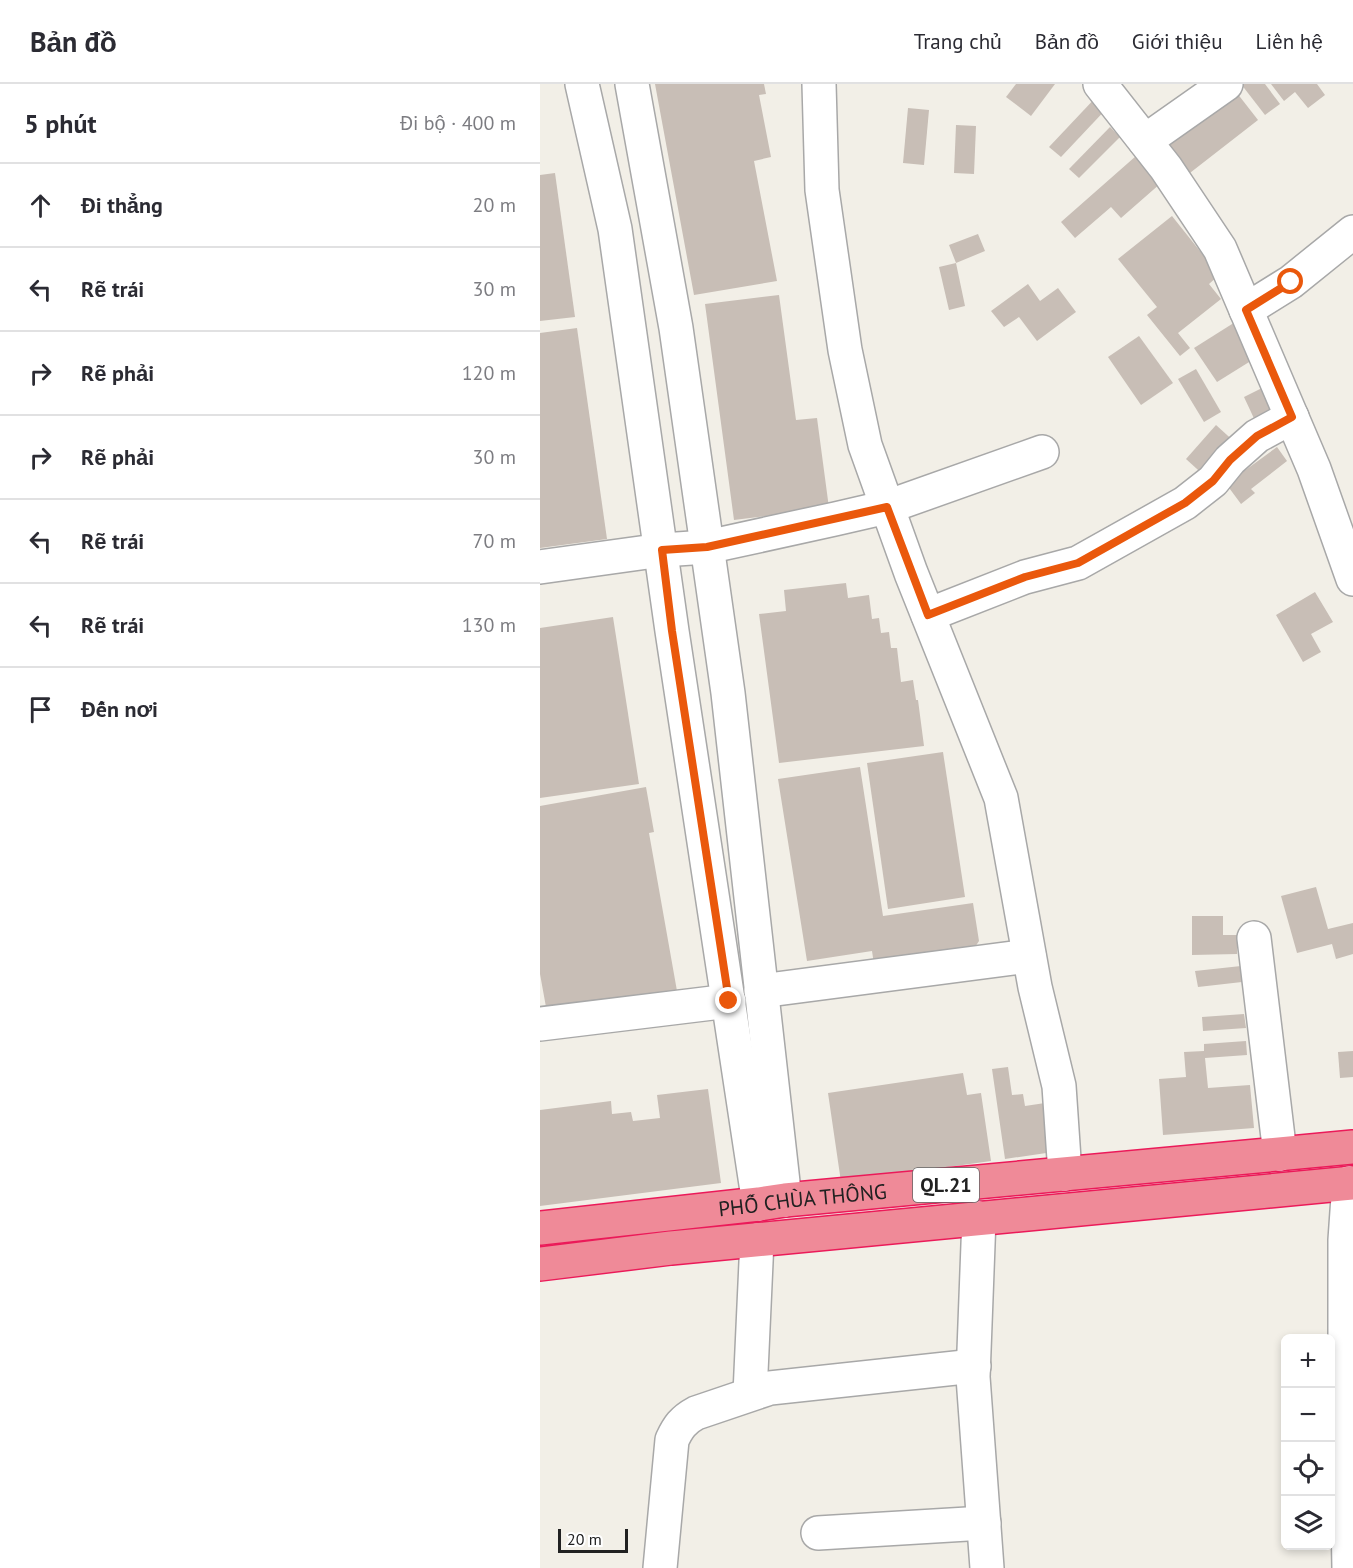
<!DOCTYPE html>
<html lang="vi">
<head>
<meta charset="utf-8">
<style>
  body { margin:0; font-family:"PT Sans",sans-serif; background:#f7f7f7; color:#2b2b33 }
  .controls { position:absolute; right:18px; bottom:18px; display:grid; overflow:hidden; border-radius:9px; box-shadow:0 3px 9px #0003 }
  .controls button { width:54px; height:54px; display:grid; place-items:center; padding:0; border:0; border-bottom:2px solid #e1e1e2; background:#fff; color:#2b2b33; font:30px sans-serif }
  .scale { position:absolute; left:18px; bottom:15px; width:70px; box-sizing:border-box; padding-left:6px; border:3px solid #212121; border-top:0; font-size:16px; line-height:21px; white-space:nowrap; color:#212121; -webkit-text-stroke:4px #fff; paint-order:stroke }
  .stop { position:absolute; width:18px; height:18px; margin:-14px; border:4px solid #ea580c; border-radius:50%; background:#fff }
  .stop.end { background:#ea580c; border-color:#fff; box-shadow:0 2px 6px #0008 }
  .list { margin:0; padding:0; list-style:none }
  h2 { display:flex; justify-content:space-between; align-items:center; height:78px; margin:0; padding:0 24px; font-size:26px }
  h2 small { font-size:20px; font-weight:400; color:#7c7c81 }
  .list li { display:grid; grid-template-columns:39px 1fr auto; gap:18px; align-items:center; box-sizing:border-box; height:84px; padding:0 24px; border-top:2px solid #e1e1e2 }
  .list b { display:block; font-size:22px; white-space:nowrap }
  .list em { font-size:20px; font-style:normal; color:#7c7c81 }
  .icon { flex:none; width:33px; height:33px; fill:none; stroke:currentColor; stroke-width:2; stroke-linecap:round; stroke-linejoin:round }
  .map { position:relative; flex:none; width:813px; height:1484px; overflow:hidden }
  header { display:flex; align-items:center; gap:36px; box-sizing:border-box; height:84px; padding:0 30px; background:#fff; border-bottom:2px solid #e1e1e2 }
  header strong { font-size:28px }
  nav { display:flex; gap:33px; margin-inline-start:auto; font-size:21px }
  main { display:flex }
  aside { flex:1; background:#fff }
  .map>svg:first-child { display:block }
  .building { fill:#c8beb6 }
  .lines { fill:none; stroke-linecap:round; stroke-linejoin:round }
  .minor-casing { stroke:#a8a8a8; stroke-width:36 }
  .highway-casing { stroke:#eb1a59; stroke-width:36 }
  .minor { stroke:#fff; stroke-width:33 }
  .highway { stroke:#ef8a98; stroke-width:33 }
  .route { stroke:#ea580c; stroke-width:8 }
  .labels { text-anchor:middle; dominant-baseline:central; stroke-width:6; stroke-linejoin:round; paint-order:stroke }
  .shield { fill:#fff; stroke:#646464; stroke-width:1.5 }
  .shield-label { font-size:20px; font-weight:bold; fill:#212121 }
  .street-label { font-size:21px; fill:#212121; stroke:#fff }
</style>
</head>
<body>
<header>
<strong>Bản đồ</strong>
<nav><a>Trang chủ</a><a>Bản đồ</a><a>Giới thiệu</a><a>Liên hệ</a></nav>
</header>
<main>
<aside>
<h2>5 phút<small>Đi bộ · 400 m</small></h2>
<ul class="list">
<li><svg class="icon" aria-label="ahead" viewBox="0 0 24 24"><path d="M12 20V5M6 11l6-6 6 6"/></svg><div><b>Đi thẳng</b></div><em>20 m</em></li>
<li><svg class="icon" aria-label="left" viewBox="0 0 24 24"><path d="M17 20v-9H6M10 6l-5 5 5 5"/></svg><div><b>Rẽ trái</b></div><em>30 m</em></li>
<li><svg class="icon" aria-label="right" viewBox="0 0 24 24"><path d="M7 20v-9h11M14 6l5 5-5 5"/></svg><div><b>Rẽ phải</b></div><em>120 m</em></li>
<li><svg class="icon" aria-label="right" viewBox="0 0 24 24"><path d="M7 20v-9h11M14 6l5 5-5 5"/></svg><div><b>Rẽ phải</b></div><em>30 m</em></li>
<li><svg class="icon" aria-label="left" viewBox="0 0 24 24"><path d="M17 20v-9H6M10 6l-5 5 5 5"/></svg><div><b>Rẽ trái</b></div><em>70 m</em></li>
<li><svg class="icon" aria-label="left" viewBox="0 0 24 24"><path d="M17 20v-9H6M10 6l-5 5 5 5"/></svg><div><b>Rẽ trái</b></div><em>130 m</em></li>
<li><svg class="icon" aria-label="arrive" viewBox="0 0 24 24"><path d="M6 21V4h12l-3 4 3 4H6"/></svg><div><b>Đến nơi</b></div></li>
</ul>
</aside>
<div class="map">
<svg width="813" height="1484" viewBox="0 0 813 1484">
  <rect width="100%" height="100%" fill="#f2efe7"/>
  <!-- building -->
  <g class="building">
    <path d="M 115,0 L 224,0 L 226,10 L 219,11 L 231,73 L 214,77 L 237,197 L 154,211 Z"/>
    <path d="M 476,0 L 515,0 L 491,32 L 466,13 Z"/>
    <path d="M 701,0 L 725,0 L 740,20 L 725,31 Z"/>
    <path d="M 731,0 L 777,0 L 785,11 L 768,24 L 755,8 L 744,17 Z"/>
    <path d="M 693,4 L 718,36 L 646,92 L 621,59 Z"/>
    <path d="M 559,10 L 570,21 L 521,73 L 509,63 Z"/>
    <path d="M 368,24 L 389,26 L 384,81 L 363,79 Z"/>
    <path d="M 416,41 L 436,42 L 434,90 L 414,89 Z"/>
    <path d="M 570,43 L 580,53 L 539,94 L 529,85 Z"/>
    <path d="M 596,72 L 621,99 L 581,134 L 571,123 L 535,154 L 521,138 Z"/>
    <path d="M 15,89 L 35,233 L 0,237 L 0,91 Z"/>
    <path d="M 632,132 L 679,191 L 669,200 L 681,215 L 638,249 L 650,264 L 640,272 L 607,231 L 617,223 L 578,175 Z"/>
    <path d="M 438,150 L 445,167 L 416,179 L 425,222 L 409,226 L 399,183 L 416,179 L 409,161 Z"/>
    <path d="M 488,200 L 500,217 L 518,204 L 536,228 L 497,257 L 479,233 L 464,243 L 451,227 Z"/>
    <path d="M 239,211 L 256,336 L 277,334 L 289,424 L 194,436 L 165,220 Z"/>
    <path d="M 700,235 L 722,270 L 677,298 L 654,264 Z"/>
    <path d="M 37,244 L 67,455 L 0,464 L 0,249 Z"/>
    <path d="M 599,252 L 633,299 L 601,321 L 568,273 Z"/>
    <path d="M 656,285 L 681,328 L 664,338 L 638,295 Z"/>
    <path d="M 728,301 L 742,331 L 718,343 L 704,313 Z"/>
    <path d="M 676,341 L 698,361 L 668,395 L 646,375 Z"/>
    <path d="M 737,363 L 747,377 L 711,405 L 715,409 L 701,420 L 681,393 L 694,383 L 700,390 Z"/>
    <path d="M 306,499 L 308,514 L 329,511 L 332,535 L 339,534 L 341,549 L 349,548 L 351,564 L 357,564 L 361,598 L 373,596 L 376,616 L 378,616 L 384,662 L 239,679 L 219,530 L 246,527 L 244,506 Z"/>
    <path d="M 775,508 L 793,538 L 771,550 L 781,568 L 763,578 L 736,531 Z"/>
    <path d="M 73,533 L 99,700 L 0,714 L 0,544 Z"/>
    <path d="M 403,668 L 425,813 L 348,825 L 327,679 Z"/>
    <path d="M 320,683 L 343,832 L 433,819 L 439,857 L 431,869 L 335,887 L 332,867 L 267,877 L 238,695 Z"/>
    <path d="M 106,703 L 114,748 L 109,749 L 137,907 L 8,934 L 0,890 L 0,722 Z"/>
    <path d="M 776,803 L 788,845 L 813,839 L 813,870 L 796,875 L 792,860 L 757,869 L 741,812 Z"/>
    <path d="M 652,832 L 683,832 L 683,851 L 697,851 L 697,870 L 652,871 Z"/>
    <path d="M 701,882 L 702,898 L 658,903 L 655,887 Z"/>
    <path d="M 704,930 L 706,944 L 663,947 L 662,933 Z"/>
    <path d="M 706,957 L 707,971 L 665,974 L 668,1004 L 710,1001 L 714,1044 L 623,1051 L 619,995 L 646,993 L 644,968 L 664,967 L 664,960 Z"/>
    <path d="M 813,967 L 813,993 L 800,994 L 798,968 Z"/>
    <path d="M 468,983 L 472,1011 L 483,1010 L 485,1022 L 505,1019 L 513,1068 L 465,1075 L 452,985 Z"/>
    <path d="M 423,989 L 427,1011 L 441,1009 L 451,1077 L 301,1098 L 288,1009 Z"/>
    <path d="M 168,1005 L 181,1099 L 0,1122 L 0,1026 L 71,1017 L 72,1030 L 91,1028 L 93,1037 L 120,1034 L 117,1011 Z"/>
  </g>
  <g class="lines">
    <defs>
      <g id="minor">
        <path d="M 42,0 L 75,145 L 132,547 L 219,1120"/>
        <path d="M 92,0 L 136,244 L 188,609 L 245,1116"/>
        <path d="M 279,0 L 282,106 L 305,266 L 325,361 L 371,489 L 461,714 L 495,903 L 519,1002 L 525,1090"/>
        <path d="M 560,0 L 626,84 L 680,165 L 774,385 L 813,495"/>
        <path d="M 605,57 L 686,0"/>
        <path d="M 706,226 L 751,198 L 813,148"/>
        <path d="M 0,483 L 122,466 L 167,463 L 295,435 L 347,423 L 502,368"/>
        <path d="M 388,531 L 485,493 L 538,479 L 645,419 L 673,397 L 690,376 L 717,352 L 752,333"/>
        <path d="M 714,854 L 740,1070"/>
        <path d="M 221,907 L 489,872"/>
        <path d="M 0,940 L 189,917"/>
        <path d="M 809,1099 L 805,1156 L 805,1278 L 809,1484"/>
        <path d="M 439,1134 L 433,1293 L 447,1484"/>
        <path d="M 210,1310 L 217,1156"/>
        <path d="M 278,1449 L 444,1439"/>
        <path d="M 120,1484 L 132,1356 C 138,1343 143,1336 156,1329 L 230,1304 L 434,1282"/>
      </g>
      <g id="highway">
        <path id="s1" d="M 0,1144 L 219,1120 L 245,1116 L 813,1063"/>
        <path d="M 0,1180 L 131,1164 L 813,1099"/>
      </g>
    </defs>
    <!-- minor casing -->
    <use href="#minor" class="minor-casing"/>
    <!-- highway casing -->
    <use href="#highway" class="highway-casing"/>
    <!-- minor -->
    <use href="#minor" class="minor"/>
    <!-- highway -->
    <use href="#highway" class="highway"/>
  </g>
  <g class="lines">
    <!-- route -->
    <path class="route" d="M 189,917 L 132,547 L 122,466 L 167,463 L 347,423 L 388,531 L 485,493 L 538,479 L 645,419 L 673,397 L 690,376 L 717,352 L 752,333 L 706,226 L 751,198"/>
  </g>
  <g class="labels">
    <!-- shield labels -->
    <rect class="shield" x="373" y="1084" width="66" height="34" rx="4.5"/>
    <g class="shield-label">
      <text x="406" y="1101">QL.21</text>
    </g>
    <!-- street labels -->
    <g class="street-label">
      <text stroke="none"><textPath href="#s1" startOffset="264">PHỐ CHÙA THÔNG</textPath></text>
    </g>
  </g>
</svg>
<div class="controls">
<button>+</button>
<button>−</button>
<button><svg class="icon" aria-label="locate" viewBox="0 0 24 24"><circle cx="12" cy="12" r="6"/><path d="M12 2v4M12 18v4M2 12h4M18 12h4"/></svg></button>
<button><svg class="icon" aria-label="layers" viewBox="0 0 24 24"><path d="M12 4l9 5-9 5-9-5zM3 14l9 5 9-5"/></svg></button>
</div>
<div class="scale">20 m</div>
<div class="stop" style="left:751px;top:198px"></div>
<div class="stop end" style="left:189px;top:917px"></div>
</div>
</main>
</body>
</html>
